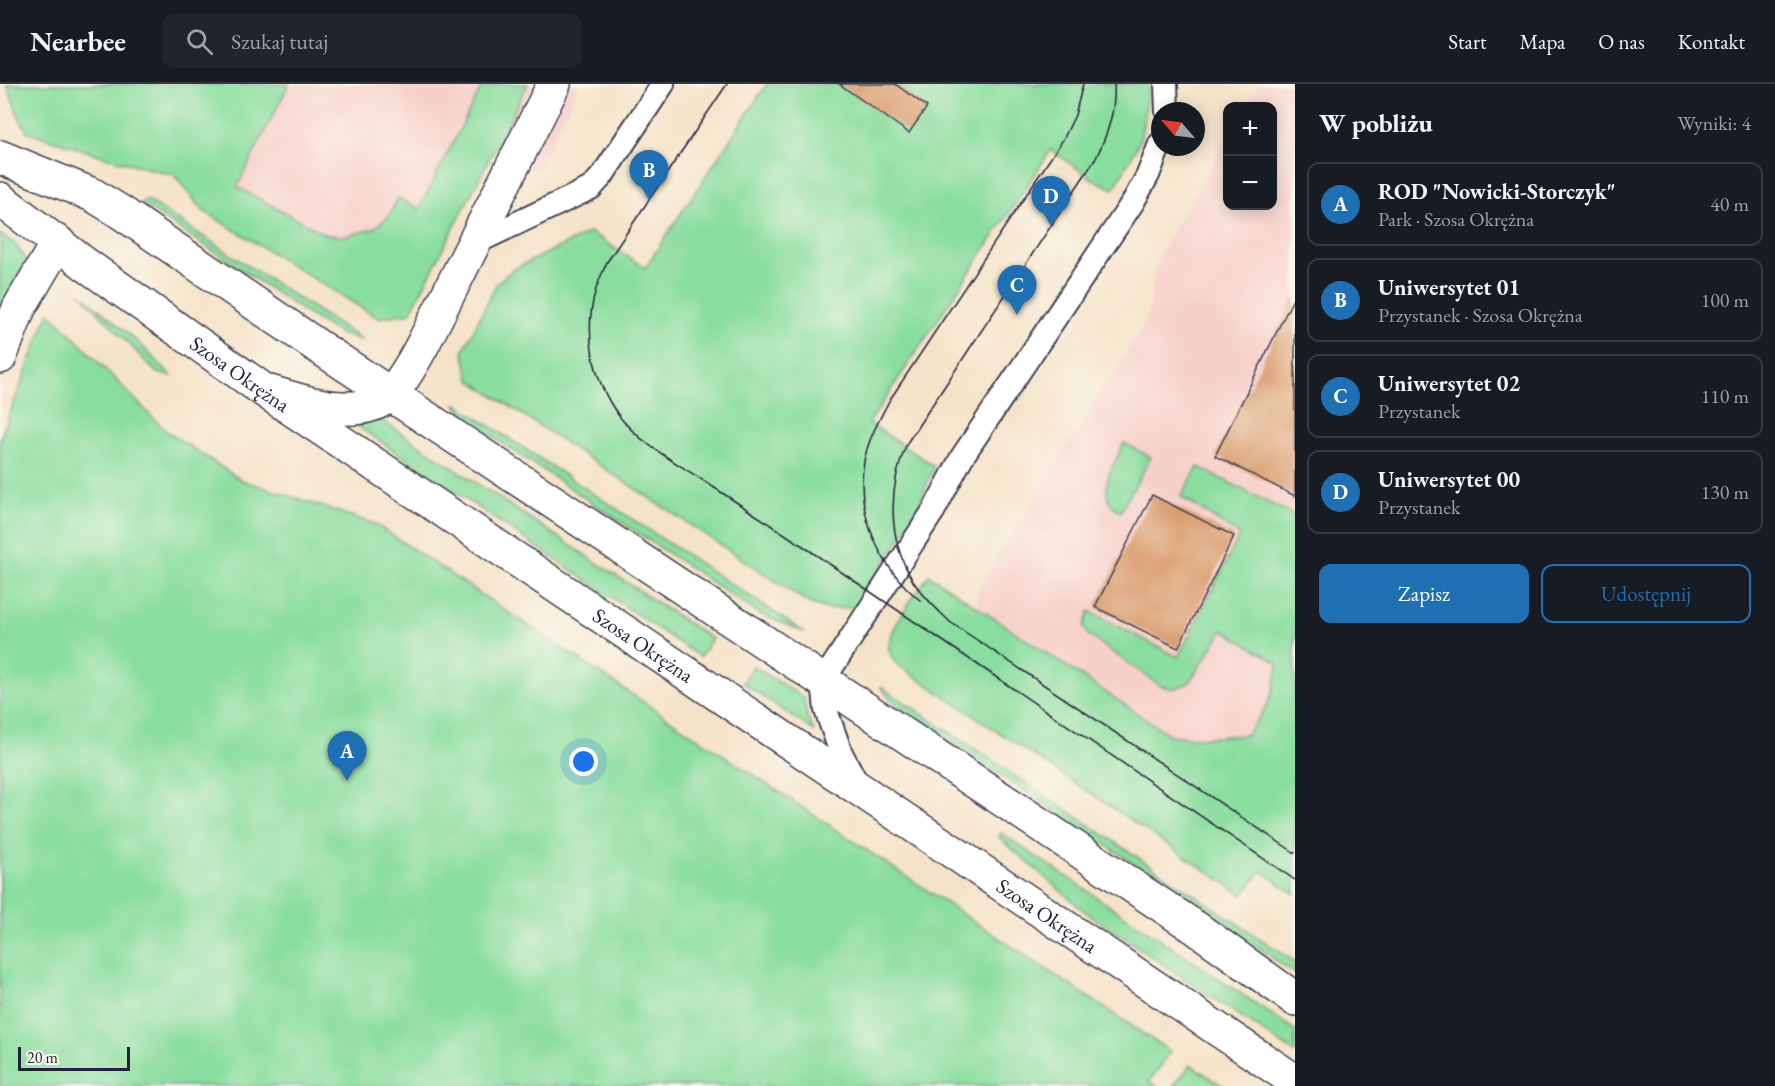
<!DOCTYPE html>
<html lang="pl">
<head>
<meta charset="utf-8">
<style>
  body { margin:0; font-family:"EB Garamond",serif; background:#20242c; color:#f1f3f6 }
  .controls { position:absolute; right:18px; top:18px; display:grid; overflow:hidden; border-radius:12px; box-shadow:0 3px 15px #0003 }
  .controls button { width:54px; height:54px; display:grid; place-items:center; padding:0; border:0; border-bottom:2px solid #363941; background:#171b24; color:#f1f3f6; font:30px sans-serif }
  .compass { position:absolute; left:1151px; top:18px; width:54px; height:54px; border-radius:50%; background:#171b24; box-shadow:0 3px 15px #0003; rotate:298deg }
  .scale { position:absolute; left:18px; bottom:15px; width:112px; box-sizing:border-box; padding-left:6px; border:3px solid #22223b; border-top:0; font-size:16px; line-height:21px; white-space:nowrap; color:#22223b; -webkit-text-stroke:4px #fbf7ec; paint-order:stroke }
  .you { position:absolute; left:584px; top:678px; width:21px; height:21px; margin:-15px; border:4px solid #fff; border-radius:50%; background:#1a73e8; box-shadow:0 0 0 9px #1a73e833 }
  .badge { display:grid; place-items:center; width:39px; height:39px; border-radius:50%; background:#1f6fb2; color:#fff; font-size:20px; font-weight:700 }
  .pin { position:absolute; translate:-50% -50px; filter:drop-shadow(0 2px 3px #0008) }
  .pin::after { content:''; position:absolute; top:32px; width:21px; height:18px; background:inherit; clip-path:polygon(0 0,100% 0,50% 100%) }
  .list { margin:0; padding:0; list-style:none }
  h2 { display:flex; justify-content:space-between; align-items:center; height:78px; margin:0; padding:0 24px; font-size:26px }
  h2 small { font-size:20px; font-weight:400; color:#9ea1a6 }
  .list li { display:grid; grid-template-columns:39px 1fr auto; gap:18px; align-items:center; box-sizing:border-box; height:84px; margin:0 12px 12px; padding:0 12px; border:2px solid #363941; border-radius:12px }
  .list b { display:block; font-size:22px; white-space:nowrap }
  .list p { margin:0; font-size:20px; white-space:nowrap; color:#9ea1a6 }
  .list em { font-size:20px; font-style:normal; color:#9ea1a6 }
  .actions { display:flex; gap:12px; padding:18px 24px }
  .actions a { flex:1; padding:14px 0; border:2px solid #1f6fb2; border-radius:12px; text-align:center; font-size:21px; color:#1f6fb2 }
  .actions .main { background:#1f6fb2; color:#fff }
  .icon { flex:none; width:33px; height:33px; fill:none; stroke:currentColor; stroke-width:2; stroke-linecap:round; stroke-linejoin:round }
  .map { position:relative; flex:none; width:1295px; height:1002px; overflow:hidden }
  header { display:flex; align-items:center; gap:36px; box-sizing:border-box; height:84px; padding:0 30px; background:#171b24; border-bottom:2px solid #363941 }
  header strong { font-size:28px }
  nav { display:flex; gap:33px; margin-inline-start:auto; font-size:21px }
  .search { width:420px; height:54px; background:#20242c; display:flex; align-items:center; gap:15px; box-sizing:border-box; padding:0 21px; border-radius:12px; color:#9ea1a6; font-size:22px }
  main { display:flex }
  aside { flex:1; background:#171b24 }
  .map>svg:first-child { display:block }
  .built { fill:#f7d0cb }
  .green { fill:#89dd9f; stroke:#56806d; stroke-width:1.5 }
  .building { fill:#d99a6b }
  .lines { fill:none; stroke-linecap:round; stroke-linejoin:round }
  .lane-casing { stroke:#423f50; stroke-width:26 }
  .street-casing { stroke:#423f50; stroke-width:36 }
  .secondary-casing { stroke:#423f50; stroke-width:36 }
  .lane { stroke:#fff; stroke-width:22 }
  .street { stroke:#fff; stroke-width:33 }
  .secondary { stroke:#fff; stroke-width:33 }
  .tram { stroke:#22223b; stroke-width:1.5 }
  .labels { text-anchor:middle; dominant-baseline:central; stroke-width:4.5; stroke-linejoin:round; paint-order:stroke }
  .street-label { font-size:21px; fill:#22223b; stroke:#fbf7ec }
</style>
</head>
<body>
<header>
<strong>Nearbee</strong>
<div class="search"><svg class="icon" aria-label="search" viewBox="0 0 24 24"><circle cx="10" cy="10" r="6"/><path d="M15 15l6 6"/></svg>Szukaj tutaj</div>
<nav><a>Start</a><a>Mapa</a><a>O nas</a><a>Kontakt</a></nav>
</header>
<main>
<div class="map">
<svg width="1295" height="1002" viewBox="0 0 1295 1002">
  <rect width="100%" height="100%" fill="#fbf7ec"/>
  <filter id="ink" filterUnits="userSpaceOnUse"><feTurbulence type="fractalNoise" baseFrequency=".0167" numOctaves="2"/><feDisplacementMap in="SourceGraphic" scale="12" xChannelSelector="R" yChannelSelector="G"/><feConvolveMatrix kernelMatrix="1 2 1 2 8 2 1 2 1" color-interpolation-filters="sRGB"/></filter>
  <filter id="wash" filterUnits="userSpaceOnUse"><feTurbulence type="fractalNoise" baseFrequency=".008" numOctaves="4" result="noise"/><feDisplacementMap in="SourceGraphic" scale="24" xChannelSelector="R" yChannelSelector="G"/><feGaussianBlur stdDeviation="1.35" result="paint"/><feColorMatrix in="noise" values="0 0 0 0 0 0 0 0 0 0 0 0 0 0 0 0 0 1.4 0 .05"/><feComposite in="paint" operator="in"/></filter>
  <g filter="url(#wash)">
    <rect width="100%" height="100%" fill="#f5e3c9"/>
    <!-- built -->
    <g class="built">
      <path d="M 128,0 L 580,0 L 537,87 L 494,65 L 410,229 L 378,234 L 202,126 Z"/>
      <path d="M 1259,0 L 1295,0 L 1295,735 L 978,522 L 977,505 L 1147,236 L 1156,176 L 1227,54 L 1228,122 L 1272,122 L 1272,22 L 1246,22 Z"/>
    </g>
    <!-- green -->
    <g class="green">
      <path d="M 7,0 L 289,0 L 237,103 L 326,151 L 346,152 L 373,145 L 389,132 L 398,114 L 419,125 L 483,0 L 528,0 L 410,229 L 378,234 L 202,126 L 174,91 L 109,74 L 27,48 L 17,28 Z"/>
      <path d="M 767,0 L 1148,0 L 1149,4 L 1140,57 L 1114,105 L 1094,96 L 1051,66 L 869,339 L 934,382 L 915,432 L 855,523 L 828,525 L 809,519 L 470,296 L 463,267 L 497,199 L 512,186 L 590,148 L 645,184 Z"/>
      <path d="M 147,116 L 362,256 L 342,251 L 311,232 L 141,119 Z"/>
      <path d="M 0,150 L 15,160 L 27,177 L 0,231 Z"/>
      <path d="M 80,209 L 138,258 L 171,292 L 157,289 Z"/>
      <path d="M 49,228 L 166,347 L 241,396 L 375,440 L 1171,968 L 1149,997 L 1157,1002 L 0,1002 L 0,355 Z"/>
      <path d="M 455,319 L 804,548 L 760,530 L 466,335 Z"/>
      <path d="M 378,334 L 712,555 L 700,573 L 350,337 Z"/>
      <path d="M 1124,359 L 1151,373 L 1120,428 C 1117,425 1112,422 1110,418 C 1099,401 1117,375 1124,359 Z"/>
      <path d="M 1198,383 L 1295,432 L 1295,691 L 1293,694 L 1295,695 L 1295,810 L 1261,787 L 1243,811 L 898,581 C 895,577 891,573 890,569 C 883,550 918,507 929,491 L 1170,651 L 1198,654 L 1246,651 C 1266,627 1275,611 1278,579 L 1223,546 L 1189,599 L 1173,605 L 1161,602 L 1088,551 L 1084,543 L 1089,527 L 1178,573 L 1240,451 L 1181,413 Z"/>
      <path d="M 753,582 L 804,614 L 807,632 L 814,647 L 743,599 Z"/>
      <path d="M 880,602 L 1295,878 L 1295,890 L 1234,846 L 895,621 Z"/>
      <path d="M 1001,749 L 1292,944 L 1295,946 L 1295,969 L 1084,827 L 999,753 Z"/>
      <path d="M 1191,981 L 1223,1002 L 1173,1002 Z"/>
    </g>
    <g id="blocks">
      <!-- building -->
      <g class="building">
        <path d="M 839,0 L 895,0 L 927,23 L 909,49 Z"/>
        <path d="M 1295,211 L 1295,412 L 1215,372 Z"/>
        <path d="M 1152,411 L 1234,452 L 1178,564 L 1095,523 Z"/>
      </g>
    </g>
  </g>
  <g filter="url(#ink)">
    <use href="#blocks" fill-opacity="0" stroke="#423f50" stroke-width="1.5"/>
    <g class="lines">
      <defs>
        <g id="lane">
          <path d="M 1166,0 L 1167,27"/>
          <path d="M 473,160 L 591,104 L 602,92 L 663,0"/>
          <path d="M 858,701 L 841,669 L 826,626 L 823,597 L 934,426 L 962,373 L 1133,118 L 1148,91 L 1160,60"/>
        </g>
        <g id="street">
          <path d="M 0,273 L 19,224 L 58,158"/>
          <path d="M 270,308 C 304,318 360,338 390,310 C 402,299 415,275 423,260 L 554,0"/>
        </g>
        <g id="secondary">
          <path d="M 0,73 L 93,111 L 119,127 L 316,261 L 1196,844 L 1295,915"/>
          <path id="s1" d="M 0,115 L 85,180 L 265,307 L 1295,997"/>
        </g>
      </defs>
      <!-- lane casing -->
      <use href="#lane" class="lane-casing"/>
      <!-- street casing -->
      <use href="#street" class="street-casing"/>
      <!-- secondary casing -->
      <use href="#secondary" class="secondary-casing"/>
      <!-- lane -->
      <use href="#lane" class="lane"/>
      <!-- street -->
      <use href="#street" class="street"/>
      <!-- secondary -->
      <use href="#secondary" class="secondary"/>
      <!-- tram -->
      <g class="tram">
        <path d="M 727,0 L 607,178 C 603,187 599,196 596,205 C 583,248 593,297 619,332 C 640,359 673,377 701,395 C 734,417 767,438 800,460 C 965,572 1130,684 1295,796"/>
        <path d="M 1114,0 C 1116,27 1107,51 1096,74 L 907,359 C 888,404 887,454 913,497 C 923,513 937,525 950,538 L 1295,769"/>
        <path d="M 921,517 C 880,484 855,430 864,377 C 868,356 879,336 889,317 L 1064,54 L 1075,31 L 1083,0"/>
      </g>
    </g>
  </g>
  <g class="labels">
    <!-- street labels -->
    <g class="street-label">
      <text stroke="none"><textPath href="#s1" startOffset="297">Szosa Okrężna</textPath></text>
      <text stroke="none"><textPath href="#s1" startOffset="783">Szosa Okrężna</textPath></text>
      <text stroke="none"><textPath href="#s1" startOffset="1269">Szosa Okrężna</textPath></text>
    </g>
  </g>
</svg>
<div class="controls">
<button>+</button>
<button>−</button>
</div>
<svg class="compass" viewBox="-18 -18 36 36"><path d="M0-13l5 13h-10z" fill="#e53935"/><path d="M0 13l5-13h-10z" fill="#9ea1a6"/></svg>
<div class="scale">20 m</div>
<div class="you"></div>
<div class="pin badge" style="left:347px;top:697px">A</div>
<div class="pin badge" style="left:649px;top:116px">B</div>
<div class="pin badge" style="left:1017px;top:231px">C</div>
<div class="pin badge" style="left:1051px;top:142px">D</div>
</div>
<aside>
<h2>W pobliżu<small>Wyniki: 4</small></h2>
<ul class="list">
<li><span class="badge">A</span><div><b>ROD &quot;Nowicki-Storczyk&quot;</b><p>Park · Szosa Okrężna</p></div><em>40 m</em></li>
<li><span class="badge">B</span><div><b>Uniwersytet 01</b><p>Przystanek · Szosa Okrężna</p></div><em>100 m</em></li>
<li><span class="badge">C</span><div><b>Uniwersytet 02</b><p>Przystanek</p></div><em>110 m</em></li>
<li><span class="badge">D</span><div><b>Uniwersytet 00</b><p>Przystanek</p></div><em>130 m</em></li>
</ul>
<div class="actions"><a class="main">Zapisz</a><a>Udostępnij</a></div>
</aside>
</main>
</body>
</html>
